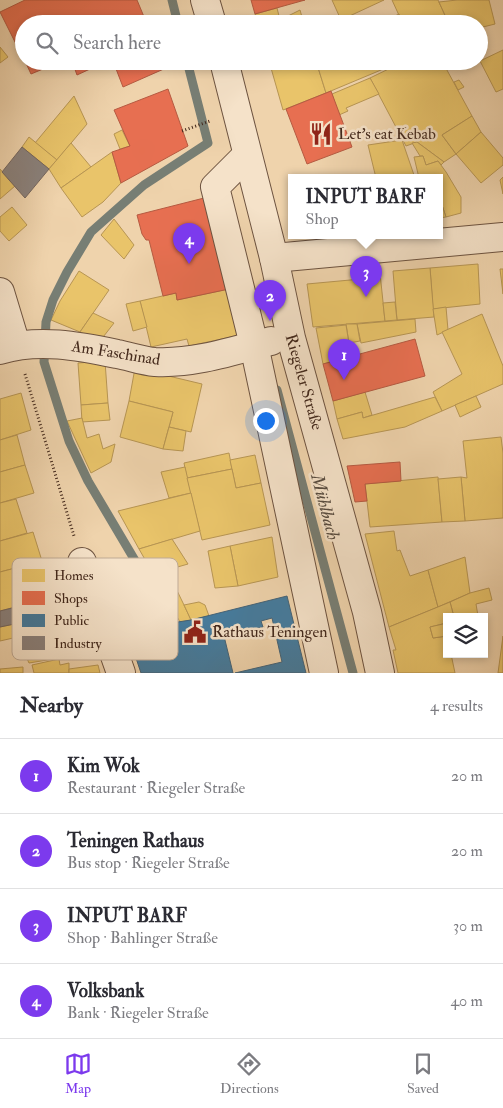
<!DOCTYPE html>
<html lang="en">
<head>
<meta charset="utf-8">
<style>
  body { margin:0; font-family:"IM FELL Double Pica",serif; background:#f2f2f3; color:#2b2b33 }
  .controls { position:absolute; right:15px; bottom:15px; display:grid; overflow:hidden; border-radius:0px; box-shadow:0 2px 8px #0003 }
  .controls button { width:45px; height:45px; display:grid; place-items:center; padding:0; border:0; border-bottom:1px solid #e1e1e2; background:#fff; color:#2b2b33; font:25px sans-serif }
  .you { position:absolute; left:265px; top:420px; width:18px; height:18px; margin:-12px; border:4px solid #fff; border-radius:50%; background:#1a73e8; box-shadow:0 0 0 8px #1a73e833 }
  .badge { display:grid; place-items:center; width:32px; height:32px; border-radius:50%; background:#7c3aed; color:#fff; font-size:16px; font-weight:700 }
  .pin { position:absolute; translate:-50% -41px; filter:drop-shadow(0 1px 2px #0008) }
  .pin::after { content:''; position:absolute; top:26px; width:18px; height:15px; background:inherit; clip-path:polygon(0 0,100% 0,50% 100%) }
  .popup { position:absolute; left:288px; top:174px; width:155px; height:65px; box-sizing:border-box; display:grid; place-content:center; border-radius:0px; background:#fff; filter:drop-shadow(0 1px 4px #0005); font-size:16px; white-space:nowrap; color:#7c7c81 }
  .popup b { font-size:19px; color:#2b2b33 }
  .popup::after { content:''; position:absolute; left:50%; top:100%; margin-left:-10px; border:10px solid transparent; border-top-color:#fff }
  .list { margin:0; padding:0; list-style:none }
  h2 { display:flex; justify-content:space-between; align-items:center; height:65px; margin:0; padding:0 20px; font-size:21px }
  h2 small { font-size:16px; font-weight:400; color:#7c7c81 }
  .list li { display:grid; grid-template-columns:32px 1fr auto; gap:15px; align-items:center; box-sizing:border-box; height:75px; padding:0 20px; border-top:1px solid #e1e1e2 }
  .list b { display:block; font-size:19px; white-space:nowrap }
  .list p { margin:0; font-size:16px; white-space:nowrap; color:#7c7c81 }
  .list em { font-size:16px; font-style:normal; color:#7c7c81 }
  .icon { flex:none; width:28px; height:28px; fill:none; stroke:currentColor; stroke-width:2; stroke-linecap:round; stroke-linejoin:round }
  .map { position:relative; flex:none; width:503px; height:673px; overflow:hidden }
  .search { position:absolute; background:#fff; box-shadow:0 2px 8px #0003; left:15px; right:15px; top:15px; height:55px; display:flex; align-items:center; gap:12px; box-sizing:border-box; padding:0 18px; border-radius:28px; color:#7c7c81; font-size:19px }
  .sheet { height:365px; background:#fff }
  nav { display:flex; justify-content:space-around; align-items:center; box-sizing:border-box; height:70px; border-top:1px solid #e1e1e2; background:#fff; font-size:14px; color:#7c7c81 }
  nav a { display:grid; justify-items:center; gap:2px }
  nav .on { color:#7c3aed }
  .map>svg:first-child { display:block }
  .homes { fill:#e9c46a; stroke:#b79553 }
  .shops { fill:#e76f51; stroke:#b65a41 }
  .public { fill:#457b9d; stroke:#446276 }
  .industry { fill:#8a817c; stroke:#74665f }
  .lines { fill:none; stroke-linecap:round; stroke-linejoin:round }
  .stream { stroke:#777e74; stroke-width:9 }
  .minor-casing { stroke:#6d5340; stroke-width:30 }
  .path { stroke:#42281c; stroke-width:3; stroke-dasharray:1 2.5; stroke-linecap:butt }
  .minor { stroke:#f5e2c9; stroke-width:28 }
  .labels { text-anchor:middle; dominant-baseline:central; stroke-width:5; stroke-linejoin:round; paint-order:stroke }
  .poi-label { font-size:16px; fill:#42281c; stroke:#f5e2c9; text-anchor:start }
  .street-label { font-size:16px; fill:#42281c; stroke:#f5e2c9 }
  .water-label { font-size:18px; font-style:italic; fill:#584c40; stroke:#f5e2c9 }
  .key { fill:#f5e2c9; stroke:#bfaa95; stroke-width:1 }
  .key-label { font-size:14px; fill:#42281c }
</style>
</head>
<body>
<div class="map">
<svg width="503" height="673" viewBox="0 0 503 673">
  <rect width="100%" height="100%" fill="#efd3ac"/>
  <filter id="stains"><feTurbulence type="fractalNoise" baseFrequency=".004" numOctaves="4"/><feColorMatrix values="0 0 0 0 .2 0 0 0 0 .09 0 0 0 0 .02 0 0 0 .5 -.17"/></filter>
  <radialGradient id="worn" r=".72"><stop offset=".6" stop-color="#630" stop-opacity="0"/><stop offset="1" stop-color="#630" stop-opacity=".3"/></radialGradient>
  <!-- homes -->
  <g class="homes">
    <path d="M 332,0 L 384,0 L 341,20 Z"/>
    <path d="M 392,0 L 438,0 L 449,24 L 403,24 Z"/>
    <path d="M 457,0 L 489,0 L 495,24 L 479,28 L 479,24 L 449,24 L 439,2 Z"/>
    <path d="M 277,8 L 280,20 L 273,24 L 258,24 L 255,14 Z"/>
    <path d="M 300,10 L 304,24 L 273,24 L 280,20 Z"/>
    <path d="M 399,14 L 403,24 L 379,24 Z"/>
    <path d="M 0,47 L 8,57 L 0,63 Z"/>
    <path d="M 503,50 L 503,89 L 496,92 L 480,61 Z"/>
    <path d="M 269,61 L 316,61 L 326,93 L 283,110 Z"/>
    <path d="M 316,61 L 377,61 L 381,70 L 326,93 Z"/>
    <path d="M 377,61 L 397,61 L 381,70 Z"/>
    <path d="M 405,61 L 442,61 L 472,116 L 442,135 L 456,154 L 444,162 L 417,142 L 406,146 L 370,78 Z"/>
    <path d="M 370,78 L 379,94 L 346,108 L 348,111 L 339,115 L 332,94 Z"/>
    <path d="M 459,80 L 464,87 L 458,90 L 454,82 Z"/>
    <path d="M 74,96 L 87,124 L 57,160 L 35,143 Z"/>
    <path d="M 472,116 L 481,132 L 456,154 L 442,135 Z"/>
    <path d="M 122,130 L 130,146 L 120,149 L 114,134 Z"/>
    <path d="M 481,132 L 503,158 L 503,165 L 481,183 L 456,154 Z"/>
    <path d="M 29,137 L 57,160 L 49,169 L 22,147 Z"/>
    <path d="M 402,140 L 415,178 L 376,178 L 368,145 Z"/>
    <path d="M 417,142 L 444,162 L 441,165 L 438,161 L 426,165 L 423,156 L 420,156 L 412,143 Z"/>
    <path d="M 71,143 L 91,167 L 61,188 L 49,169 Z"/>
    <path d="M 112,152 L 121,183 L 103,202 L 82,217 L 61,188 Z"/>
    <path d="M 423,156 L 426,165 L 438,161 L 446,172 L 461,197 L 461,213 L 446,217 L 440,199 L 440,178 L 433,178 L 432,176 L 419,178 L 414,157 Z"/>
    <path d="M 0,169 L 15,186 L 0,199 Z"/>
    <path d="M 503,177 L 503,194 L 500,180 Z"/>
    <path d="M 440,199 L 446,217 L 440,218 Z"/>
    <path d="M 12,207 L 27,225 L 9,241 L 0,231 L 0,217 Z"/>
    <path d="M 114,219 L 134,245 L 124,259 L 101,235 Z"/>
    <path d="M 478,264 L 480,304 L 433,309 L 430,268 Z"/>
    <path d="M 430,268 L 434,317 L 397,320 L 393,271 Z"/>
    <path d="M 500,269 L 503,269 L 503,294 Z"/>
    <path d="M 79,271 L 109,290 L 80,332 L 51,320 L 60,301 Z"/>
    <path d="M 380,273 L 385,321 L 313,327 L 307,284 L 361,279 L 366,275 Z"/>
    <path d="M 229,289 L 240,335 L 189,346 L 187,339 L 151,347 L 140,301 L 176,293 L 177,300 Z"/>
    <path d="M 140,301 L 147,327 L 133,331 L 126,304 Z"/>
    <path d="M 395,302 L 397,320 L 385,321 L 383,303 Z"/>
    <path d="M 446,307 L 448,330 L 437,335 L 433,309 Z"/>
    <path d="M 93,313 L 114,323 L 100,341 L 80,332 Z"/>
    <path d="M 482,314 L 503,366 L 503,384 L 442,411 L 433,392 L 462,374 L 442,332 Z"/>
    <path d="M 415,319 L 416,332 L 361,343 L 357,324 Z"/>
    <path d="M 346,324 L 357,324 L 360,341 L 349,343 Z"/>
    <path d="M 346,325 L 351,356 L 323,364 L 316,328 Z"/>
    <path d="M 105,361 L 108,403 L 81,405 L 78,363 Z"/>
    <path d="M 135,368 L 202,384 L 191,432 L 169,427 L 173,412 L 129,401 Z"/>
    <path d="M 365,392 L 372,415 L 363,418 L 362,412 L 337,419 L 333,401 Z"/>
    <path d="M 21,393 L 31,430 L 0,440 L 0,399 Z"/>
    <path d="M 476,396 L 481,407 L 460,417 L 455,405 Z"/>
    <path d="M 435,397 L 442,411 L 405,427 L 343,439 L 337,419 L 362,412 L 363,418 Z"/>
    <path d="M 129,401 L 173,412 L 163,449 L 120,437 Z"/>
    <path d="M 108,403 L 110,420 L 82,422 L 81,405 Z"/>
    <path d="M 82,418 L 87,438 L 99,434 L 103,449 L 115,444 L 111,462 L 91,473 L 67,421 Z"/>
    <path d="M 169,427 L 186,431 L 183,451 L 163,449 Z"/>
    <path d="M 17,435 L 25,465 L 0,472 L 0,440 Z"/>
    <path d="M 501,437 L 503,453 L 503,518 L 465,521 L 461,477 L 467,478 L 463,441 Z"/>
    <path d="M 229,453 L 232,469 L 187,478 L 184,463 Z"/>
    <path d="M 255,455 L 261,483 L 236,488 L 230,460 Z"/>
    <path d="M 25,465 L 34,493 L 0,503 L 0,472 Z"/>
    <path d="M 185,467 L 191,493 L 169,498 L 161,472 Z"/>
    <path d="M 232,469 L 236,488 L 261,483 L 270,525 L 202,540 L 187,478 Z"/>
    <path d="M 438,477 L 442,522 L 370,527 L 365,484 Z"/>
    <path d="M 461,477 L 465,521 L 442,522 L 438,479 Z"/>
    <path d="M 191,493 L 200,531 L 139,549 L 118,511 Z"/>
    <path d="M 16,499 L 27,533 L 0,541 L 0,503 Z"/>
    <path d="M 394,531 L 397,551 L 400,550 L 410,576 L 428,570 L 438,607 L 389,627 L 365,534 Z"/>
    <path d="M 33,532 L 42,561 L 0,572 L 0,541 Z"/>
    <path d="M 272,537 L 278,577 L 238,586 L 230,546 Z"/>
    <path d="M 172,539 L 188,564 L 167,570 L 155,577 L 139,549 Z"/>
    <path d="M 230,546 L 238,586 L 215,588 L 208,551 Z"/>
    <path d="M 465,557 L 470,593 L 438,607 L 428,570 Z"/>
    <path d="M 27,565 L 38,601 L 0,611 L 0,572 Z"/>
    <path d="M 167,570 L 184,605 L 191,620 L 180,622 L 155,577 Z"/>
    <path d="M 489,588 L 492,600 L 476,604 L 478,616 L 454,617 L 450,602 L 470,593 Z"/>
    <path d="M 199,602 L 205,605 L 209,616 L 191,620 L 184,605 Z"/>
    <path d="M 450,602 L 454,617 L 447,617 L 447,623 L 430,627 L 433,638 L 447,636 L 447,654 L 451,654 L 455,673 L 398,673 L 393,650 L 396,650 L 389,627 Z"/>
    <path d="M 76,617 L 89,644 L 59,658 L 45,630 Z"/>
    <path d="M 19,623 L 22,636 L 0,641 L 0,627 Z"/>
    <path d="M 447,623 L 447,636 L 433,638 L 430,627 Z"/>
    <path d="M 45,630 L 59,658 L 29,663 L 19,641 Z"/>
    <path d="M 503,636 L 503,673 L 498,673 Z"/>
    <path d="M 59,659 L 60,665 L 69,663 L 69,673 L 34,673 L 32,665 Z"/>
    <path d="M 98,665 L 100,673 L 69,673 L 69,669 Z"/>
    <path d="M 23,667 L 23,673 L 0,673 L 0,669 Z"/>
  </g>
  <!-- shops -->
  <g class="shops">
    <path d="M 25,0 L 137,0 L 147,24 L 24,24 L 24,60 L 0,12 Z"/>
    <path d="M 251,0 L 305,0 L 255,14 Z"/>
    <path d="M 25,61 L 62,61 L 31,74 Z"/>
    <path d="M 72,61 L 104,61 L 103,63 L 77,75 Z"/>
    <path d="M 113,61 L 163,61 L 166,68 L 123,87 Z"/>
    <path d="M 168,89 L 188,146 L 121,183 L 112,152 L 130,146 L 114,110 Z"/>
    <path d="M 331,91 L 352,147 L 307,164 L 286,109 Z"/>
    <path d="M 208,197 L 229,289 L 177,300 L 176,293 L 163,296 L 149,240 L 146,240 L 142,234 L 137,215 Z"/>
    <path d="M 415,339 L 425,376 L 333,401 L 323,364 Z"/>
    <path d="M 400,462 L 401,481 L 365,484 L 367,501 L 355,502 L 347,466 Z"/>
  </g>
  <!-- public -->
  <path class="public" d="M 287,596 L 306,673 L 235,673 L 282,662 L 272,618 L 261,621 L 263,627 L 224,636 L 233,673 L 141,673 L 130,640 L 158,625 L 191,620 Z"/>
  <!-- industry -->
  <g class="industry">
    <path d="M 22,147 L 49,169 L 25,198 L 2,172 Z"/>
    <path d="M 16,607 L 19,623 L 0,627 L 0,611 Z"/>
  </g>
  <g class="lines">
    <!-- stream -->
    <g class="stream">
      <path d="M 172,0 L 178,24"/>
      <path d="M 277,390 L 353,673"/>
      <path d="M 172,623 L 88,481 L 69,441 L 44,362 L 46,322 L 53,300 L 67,272 L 91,232 L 144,185 L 208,143 L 187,61"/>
    </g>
    <defs>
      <g id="minor">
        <path d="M 205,0 L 212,24"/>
        <path d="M 224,61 L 274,258 L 291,338 L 367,612 L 380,673"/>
        <path d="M 247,155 L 215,187 L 254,345 L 324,673"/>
        <path d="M 274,258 L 503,237"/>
        <path d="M 0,292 L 16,345"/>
        <path d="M 0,350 C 38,338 79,346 117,354 C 129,356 142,361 155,362 C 194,364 233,351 271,341"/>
        <path d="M 82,562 L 121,673"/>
      </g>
    </defs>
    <!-- minor casing -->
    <use href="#minor" class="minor-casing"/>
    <!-- path -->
    <g class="path">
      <path d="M 182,131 L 210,121"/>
      <path d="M 25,374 L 74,536"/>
    </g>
    <!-- minor -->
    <use href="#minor" class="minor"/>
  </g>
  <!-- icons -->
  <defs>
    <symbol id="restaurant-bare" viewBox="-9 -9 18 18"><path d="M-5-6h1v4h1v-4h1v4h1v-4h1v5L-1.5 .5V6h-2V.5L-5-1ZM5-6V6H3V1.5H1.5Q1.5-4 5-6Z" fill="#8f2418" stroke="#f5e2c9" stroke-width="2.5" paint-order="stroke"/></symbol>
    <symbol id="civic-bare" viewBox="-9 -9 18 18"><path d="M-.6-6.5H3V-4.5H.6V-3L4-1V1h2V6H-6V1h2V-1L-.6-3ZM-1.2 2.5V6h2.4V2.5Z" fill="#8f2418" stroke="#f5e2c9" stroke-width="2.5" paint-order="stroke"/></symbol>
  </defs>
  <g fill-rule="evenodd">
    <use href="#restaurant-bare" x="305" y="118" width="32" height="32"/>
    <use href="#civic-bare" x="179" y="616" width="32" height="32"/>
  </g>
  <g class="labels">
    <!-- poi labels -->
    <g class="poi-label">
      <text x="338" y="134">Let's eat Kebab</text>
      <text x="212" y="632">Rathaus Teningen</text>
    </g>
    <!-- street labels -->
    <g class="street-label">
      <text transform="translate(116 353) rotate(9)">Am Faschinad</text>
      <text transform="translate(304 382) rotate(74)">Riegeler Straße</text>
    </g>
    <!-- water labels -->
    <g class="water-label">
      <text transform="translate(325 507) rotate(75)">Mühlbach</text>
    </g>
  </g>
  <!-- legend -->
  <rect x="12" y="558" width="166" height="102" rx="8" class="key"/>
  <rect x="22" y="569" width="23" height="13" fill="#e9c46a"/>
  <rect x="22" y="591" width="23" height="14" fill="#e76f51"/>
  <rect x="22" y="614" width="23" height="13" fill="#457b9d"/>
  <rect x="22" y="636" width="23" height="14" fill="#8a817c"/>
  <g class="key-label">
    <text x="54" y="580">Homes</text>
    <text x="54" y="603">Shops</text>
    <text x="54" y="625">Public</text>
    <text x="54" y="648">Industry</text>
  </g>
  <rect width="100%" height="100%" filter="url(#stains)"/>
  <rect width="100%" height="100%" fill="url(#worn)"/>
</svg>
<div class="controls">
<button><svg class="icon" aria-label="layers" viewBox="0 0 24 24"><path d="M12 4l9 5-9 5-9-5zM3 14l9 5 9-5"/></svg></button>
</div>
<div class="you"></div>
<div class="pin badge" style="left:344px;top:380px">1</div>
<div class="pin badge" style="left:270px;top:321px">2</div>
<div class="pin badge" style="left:366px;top:297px">3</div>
<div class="popup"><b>INPUT BARF</b>Shop</div>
<div class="pin badge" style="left:189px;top:264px">4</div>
<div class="search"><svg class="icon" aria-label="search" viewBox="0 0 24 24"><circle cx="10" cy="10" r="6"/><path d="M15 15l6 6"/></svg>Search here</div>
</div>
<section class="sheet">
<h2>Nearby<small>4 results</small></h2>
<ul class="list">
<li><span class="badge">1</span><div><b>Kim Wok</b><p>Restaurant · Riegeler Straße</p></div><em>20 m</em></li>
<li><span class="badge">2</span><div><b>Teningen Rathaus</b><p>Bus stop · Riegeler Straße</p></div><em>20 m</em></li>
<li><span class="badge">3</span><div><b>INPUT BARF</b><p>Shop · Bahlinger Straße</p></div><em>30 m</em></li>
<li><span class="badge">4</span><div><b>Volksbank</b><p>Bank · Riegeler Straße</p></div><em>40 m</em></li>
</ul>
</section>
<nav>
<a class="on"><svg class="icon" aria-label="map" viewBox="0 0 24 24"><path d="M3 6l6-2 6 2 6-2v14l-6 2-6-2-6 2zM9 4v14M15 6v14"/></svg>Map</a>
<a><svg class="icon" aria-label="directions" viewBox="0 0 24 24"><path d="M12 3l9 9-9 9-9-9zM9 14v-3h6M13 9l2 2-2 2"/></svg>Directions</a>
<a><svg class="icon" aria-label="saved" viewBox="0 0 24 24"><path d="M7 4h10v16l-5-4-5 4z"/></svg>Saved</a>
</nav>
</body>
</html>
